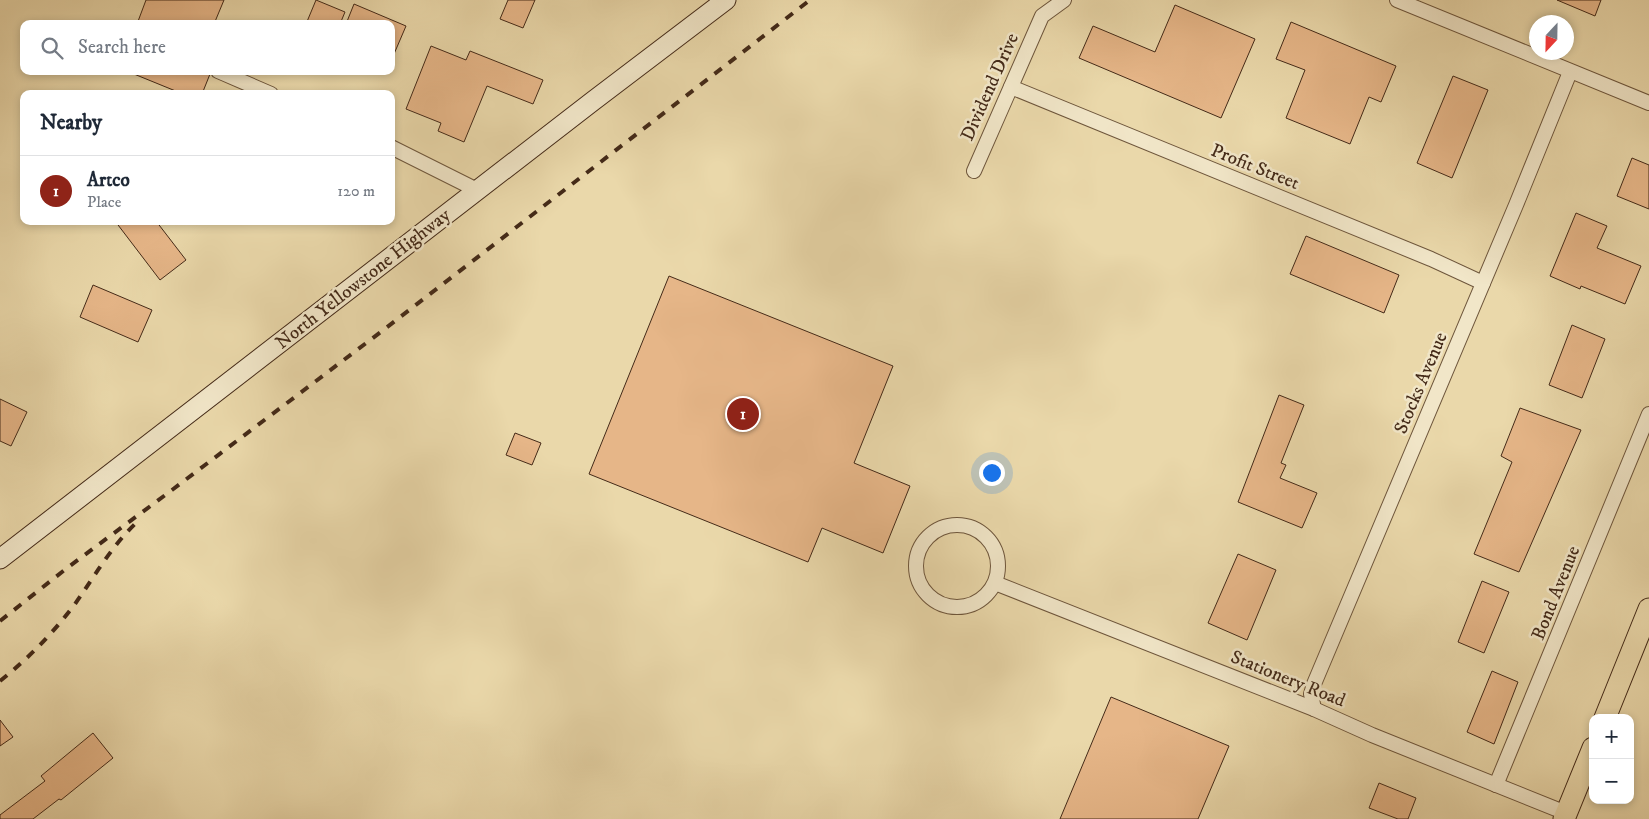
<!DOCTYPE html>
<html lang="en">
<head>
<meta charset="utf-8">
<style>
  body { margin:0; font-family:"IM FELL DW Pica",serif; background:#f6f6f7; color:#1f2937 }
  .controls { position:absolute; right:15px; bottom:15px; display:grid; overflow:hidden; border-radius:10px; box-shadow:0 2px 8px #0003 }
  .controls button { width:45px; height:45px; display:grid; place-items:center; padding:0; border:0; border-bottom:1px solid #e0e1e3; background:#fff; color:#1f2937; font:25px sans-serif }
  .compass { position:absolute; left:1529px; top:15px; width:45px; height:45px; border-radius:50%; background:#fff; box-shadow:0 2px 8px #0003; rotate:202deg }
  .you { position:absolute; left:991px; top:472px; width:18px; height:18px; margin:-12px; border:4px solid #fff; border-radius:50%; background:#1a73e8; box-shadow:0 0 0 8px #1a73e833 }
  .badge { display:grid; place-items:center; width:32px; height:32px; border-radius:50%; background:#8f2418; color:#fff; font-size:16px; font-weight:700 }
  .pin { position:absolute; translate:-50% -50%; border:2px solid #fff; box-shadow:0 1px 5px #0006 }
  .list { margin:0; padding:0; list-style:none }
  h2 { display:flex; justify-content:space-between; align-items:center; height:65px; margin:0; padding:0 20px; font-size:21px }
  h2 small { font-size:16px; font-weight:400; color:#747a83 }
  .list li { display:grid; grid-template-columns:32px 1fr auto; gap:15px; align-items:center; box-sizing:border-box; height:70px; padding:0 20px; border-top:1px solid #e0e1e3 }
  .list b { display:block; font-size:19px; white-space:nowrap }
  .list p { margin:0; font-size:16px; white-space:nowrap; color:#747a83 }
  .list em { font-size:16px; font-style:normal; color:#747a83 }
  .icon { flex:none; width:28px; height:28px; fill:none; stroke:currentColor; stroke-width:2; stroke-linecap:round; stroke-linejoin:round }
  .map { position:relative; flex:none; width:1649px; height:819px; overflow:hidden }
  .search { position:absolute; background:#fff; box-shadow:0 2px 8px #0003; left:20px; top:20px; width:375px; height:55px; display:flex; align-items:center; gap:12px; box-sizing:border-box; padding:0 18px; border-radius:10px; color:#747a83; font-size:19px }
  .panel { position:absolute; background:#fff; box-shadow:0 2px 8px #0003; left:20px; top:90px; width:375px; height:135px; border-radius:10px }
  .map>svg:first-child { display:block }
  .building { fill:#e6b688; stroke:#442a18 }
  .lines { fill:none; stroke-linecap:round; stroke-linejoin:round }
  .street-casing { stroke:#6e563c; stroke-width:16 }
  .secondary-casing { stroke:#442a18; stroke-width:21 }
  .primary-casing { stroke:#442a18; stroke-width:23 }
  .street { stroke:#f1e6c8; stroke-width:14 }
  .secondary { stroke:#f1e6c8; stroke-width:19 }
  .primary { stroke:#ead8aa; stroke-width:21 }
  .rail { stroke:#442a18; stroke-width:4; stroke-dasharray:9 9; stroke-linecap:butt }
  .labels { text-anchor:middle; dominant-baseline:central; stroke-width:5; stroke-linejoin:round; paint-order:stroke }
  .street-label { font-size:19px; fill:#442a18; stroke:#f1e6c8 }
</style>
</head>
<body>
<div class="map">
<svg width="1649" height="819" viewBox="0 0 1649 819">
  <rect width="100%" height="100%" fill="#ead8aa"/>
  <filter id="stains"><feTurbulence type="fractalNoise" baseFrequency=".004" numOctaves="4"/><feColorMatrix values="0 0 0 0 .2 0 0 0 0 .09 0 0 0 0 .02 0 0 0 .5 -.17"/></filter>
  <radialGradient id="worn" r=".72"><stop offset=".6" stop-color="#630" stop-opacity="0"/><stop offset="1" stop-color="#630" stop-opacity=".3"/></radialGradient>
  <!-- building -->
  <g class="building">
    <path d="M 146,0 L 224,0 L 214,24 L 137,24 Z"/>
    <path d="M 316,0 L 345,12 L 340,24 L 306,24 Z"/>
    <path d="M 508,0 L 535,0 L 523,28 L 500,19 Z"/>
    <path d="M 1557,0 L 1601,0 L 1595,16 Z"/>
    <path d="M 354,4 L 406,26 L 391,61 L 391,24 L 346,24 Z"/>
    <path d="M 1175,5 L 1255,39 L 1221,118 L 1079,58 L 1093,26 L 1155,52 Z"/>
    <path d="M 1291,22 L 1396,66 L 1381,102 L 1369,97 L 1350,144 L 1286,118 L 1305,70 L 1276,59 Z"/>
    <path d="M 431,46 L 466,60 L 470,51 L 543,80 L 533,104 L 487,86 L 464,142 L 438,131 L 441,123 L 406,109 Z"/>
    <path d="M 209,71 L 210,74 L 202,94 L 183,94 L 129,72 Z"/>
    <path d="M 1453,76 L 1488,90 L 1452,178 L 1417,163 Z"/>
    <path d="M 1632,158 L 1649,165 L 1649,209 L 1617,196 Z"/>
    <path d="M 1576,213 L 1607,226 L 1597,248 L 1641,266 L 1625,304 L 1581,286 L 1580,289 L 1550,276 Z"/>
    <path d="M 115,221 L 156,221 L 186,260 L 160,280 Z"/>
    <path d="M 1306,236 L 1399,275 L 1384,313 L 1290,274 Z"/>
    <path d="M 669,276 L 893,366 L 854,463 L 910,486 L 883,553 L 822,528 L 808,562 L 589,474 Z"/>
    <path d="M 93,285 L 152,310 L 138,342 L 80,317 Z"/>
    <path d="M 1572,325 L 1605,339 L 1582,398 L 1549,385 Z"/>
    <path d="M 1279,395 L 1304,405 L 1281,463 L 1286,465 L 1280,478 L 1317,493 L 1302,528 L 1238,502 Z"/>
    <path d="M 0,399 L 27,412 L 11,446 L 0,441 Z"/>
    <path d="M 1520,408 L 1581,430 L 1519,572 L 1474,554 L 1512,462 L 1501,456 Z"/>
    <path d="M 515,433 L 541,443 L 532,465 L 506,455 Z"/>
    <path d="M 1238,554 L 1276,570 L 1247,640 L 1208,623 Z"/>
    <path d="M 1482,581 L 1509,592 L 1484,653 L 1458,642 Z"/>
    <path d="M 1492,671 L 1518,682 L 1494,744 L 1467,732 Z"/>
    <path d="M 1111,697 L 1229,746 L 1198,819 L 1060,819 Z"/>
    <path d="M 0,720 L 13,737 L 0,746 Z"/>
    <path d="M 93,733 L 113,758 L 61,800 L 59,799 L 33,819 L 0,819 L 0,815 L 45,781 L 41,776 Z"/>
    <path d="M 1379,783 L 1416,798 L 1408,819 L 1398,819 L 1369,808 Z"/>
  </g>
  <g class="lines">
    <defs>
      <g id="street">
        <path d="M 1397,0 L 1649,103"/>
        <path d="M 218,71 L 271,94"/>
        <path d="M 1011,87 L 1431,259 L 1483,283"/>
        <path d="M 391,147 L 477,190"/>
        <path d="M 974,171 L 1042,16 L 1064,0"/>
        <circle cx="957" cy="566" r="41"/>
        <path d="M 995,583 L 1314,709 L 1372,735 L 1566,813"/>
        <path d="M 1314,709 L 1311,694 L 1314,684 L 1516,205 L 1570,72"/>
        <path d="M 1496,785 L 1649,414"/>
      </g>
      <path id="secondary" d="M 0,559 L 593,101 L 726,0"/>
      <g id="primary">
        <path d="M 1605,718 L 1649,609"/>
        <path d="M 1564,819 L 1593,748"/>
      </g>
    </defs>
    <!-- street casing -->
    <use href="#street" class="street-casing"/>
    <!-- secondary casing -->
    <use href="#secondary" class="secondary-casing"/>
    <!-- primary casing -->
    <use href="#primary" class="primary-casing"/>
    <!-- street -->
    <use href="#street" class="street"/>
    <!-- secondary -->
    <use href="#secondary" class="secondary"/>
    <!-- primary -->
    <use href="#primary" class="primary"/>
    <!-- rail -->
    <g class="rail">
      <path d="M 0,621 L 67,568 L 172,490 L 386,328 L 810,0"/>
      <path d="M 0,681 C 29,658 53,633 75,604 C 94,577 111,547 135,524"/>
    </g>
  </g>
  <g class="labels">
    <!-- street labels -->
    <g class="street-label">
      <text transform="translate(990 87) rotate(-66)">Dividend Drive</text>
      <text transform="translate(1255 167) rotate(22)">Profit Street</text>
      <text transform="translate(363 279) rotate(-38)">North Yellowstone Highway</text>
      <text transform="translate(1421 383) rotate(-67)">Stocks Avenue</text>
      <text transform="translate(1556 593) rotate(-68)">Bond Avenue</text>
      <text transform="translate(1288 679) rotate(22)">Stationery Road</text>
    </g>
  </g>
  <rect width="100%" height="100%" filter="url(#stains)"/>
  <rect width="100%" height="100%" fill="url(#worn)"/>
</svg>
<div class="controls">
<button>+</button>
<button>−</button>
</div>
<svg class="compass" viewBox="-18 -18 36 36"><path d="M0-13l5 13h-10z" fill="#e53935"/><path d="M0 13l5-13h-10z" fill="#747a83"/></svg>
<div class="you"></div>
<div class="pin badge" style="left:743px;top:414px">1</div>
<div class="search"><svg class="icon" aria-label="search" viewBox="0 0 24 24"><circle cx="10" cy="10" r="6"/><path d="M15 15l6 6"/></svg>Search here</div>
<section class="panel">
<h2>Nearby<small></small></h2>
<ul class="list">
<li><span class="badge">1</span><div><b>Artco</b><p>Place</p></div><em>120 m</em></li>
</ul>
</section>
</div>
</body>
</html>
